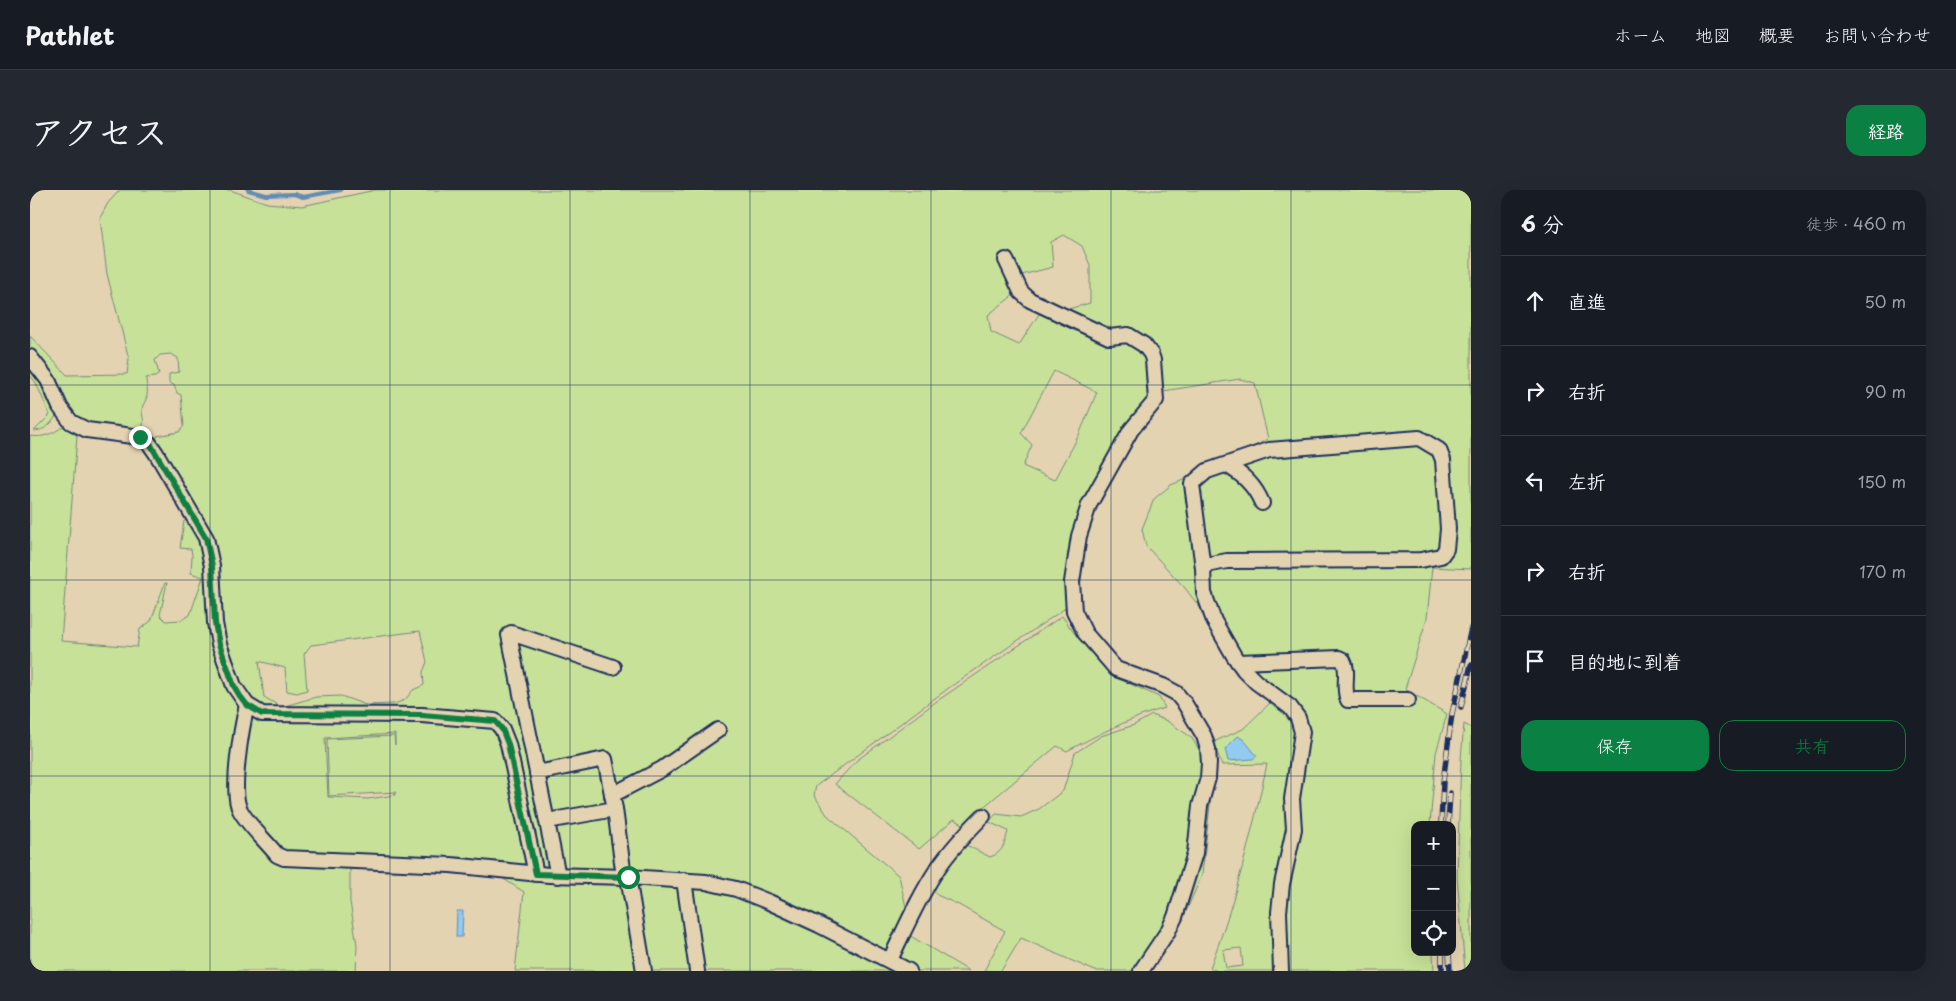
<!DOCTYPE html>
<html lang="ja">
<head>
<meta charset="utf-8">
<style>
  body { margin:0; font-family:"Playpen Sans","Klee One",sans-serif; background:#242831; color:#f1f3f6 }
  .controls { position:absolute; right:15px; bottom:15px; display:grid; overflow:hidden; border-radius:10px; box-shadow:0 5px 20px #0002 }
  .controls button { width:45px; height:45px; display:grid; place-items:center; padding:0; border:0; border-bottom:1px solid #363941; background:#171b24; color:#f1f3f6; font:25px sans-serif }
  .stop { position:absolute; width:15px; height:15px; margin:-11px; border:4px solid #0b8043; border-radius:50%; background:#fff }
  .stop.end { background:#0b8043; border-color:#fff; box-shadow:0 1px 5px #0008 }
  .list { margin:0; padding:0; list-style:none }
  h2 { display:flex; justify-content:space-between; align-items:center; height:65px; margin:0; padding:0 20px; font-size:21px }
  h2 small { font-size:16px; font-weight:400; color:#9ea1a6 }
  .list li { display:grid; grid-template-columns:32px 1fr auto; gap:15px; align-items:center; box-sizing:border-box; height:90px; padding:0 20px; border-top:1px solid #363941 }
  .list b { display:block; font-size:19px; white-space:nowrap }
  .list em { font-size:16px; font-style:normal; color:#9ea1a6 }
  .actions { display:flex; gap:10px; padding:15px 20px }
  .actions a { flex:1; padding:11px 0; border:1px solid #0b8043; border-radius:15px; text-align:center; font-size:18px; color:#0b8043 }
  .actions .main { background:#0b8043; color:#fff }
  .icon { flex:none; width:28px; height:28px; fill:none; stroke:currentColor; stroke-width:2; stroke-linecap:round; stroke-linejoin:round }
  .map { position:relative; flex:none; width:1441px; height:781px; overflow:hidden; border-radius:15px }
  header { display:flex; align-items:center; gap:30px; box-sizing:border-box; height:70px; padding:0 25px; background:#171b24; border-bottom:1px solid #363941 }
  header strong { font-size:24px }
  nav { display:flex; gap:28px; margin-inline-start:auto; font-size:18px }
  .intro { display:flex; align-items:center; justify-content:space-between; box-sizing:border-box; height:120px; padding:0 30px }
  h1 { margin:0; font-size:35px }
  .button { padding:12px 22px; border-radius:15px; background:#0b8043; color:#fff; font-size:18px; font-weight:700 }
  main { display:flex; gap:30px; padding:0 30px }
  aside { flex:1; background:#171b24; border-radius:15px; box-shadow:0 5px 20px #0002 }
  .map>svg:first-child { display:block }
  .green { fill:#c7e298; stroke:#71887b; fill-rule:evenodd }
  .water { fill:#92caf1; stroke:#628cb6 }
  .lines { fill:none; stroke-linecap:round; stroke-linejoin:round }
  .stream { stroke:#628cb6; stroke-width:4 }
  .minor-casing { stroke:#1b2f5e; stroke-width:18 }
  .minor { stroke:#e4d3b0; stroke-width:14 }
  .rail-casing { stroke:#1b2f5e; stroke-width:5.5 }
  .rail { stroke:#e4d3b0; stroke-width:4; stroke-dasharray:11; stroke-linecap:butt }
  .route { stroke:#0b8043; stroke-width:6 }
  .grid { fill:none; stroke:#1b2f5e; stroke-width:1; stroke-opacity:0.55 }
</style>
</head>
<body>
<header>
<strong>Pathlet</strong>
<nav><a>ホーム</a><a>地図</a><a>概要</a><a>お問い合わせ</a></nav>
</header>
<div class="intro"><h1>アクセス</h1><a class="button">経路</a></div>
<main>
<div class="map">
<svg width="1441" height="781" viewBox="0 0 1441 781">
  <rect width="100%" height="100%" fill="#e4d3b0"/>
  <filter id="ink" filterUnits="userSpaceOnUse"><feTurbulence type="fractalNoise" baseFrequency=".02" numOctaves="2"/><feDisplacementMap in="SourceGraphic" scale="10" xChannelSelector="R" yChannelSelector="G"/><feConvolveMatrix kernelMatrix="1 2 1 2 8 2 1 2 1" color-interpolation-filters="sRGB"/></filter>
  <g filter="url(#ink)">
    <!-- green -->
    <g class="green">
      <path d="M 90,0 L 200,0 L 237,13 L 272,16 L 345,0 L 1441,0 L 1441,379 L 1402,377 L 1397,428 L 1375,499 L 1417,524 L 1406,563 L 1400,635 L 1385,635 L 1385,762 L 1403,762 L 1404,781 L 1188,781 L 1180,778 C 1205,712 1222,643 1237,574 L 1192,575 L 1183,552 L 1213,539 L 1241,512 L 1251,515 L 1225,490 L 1155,398 L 1116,356 L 1112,339 L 1124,309 L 1141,295 L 1187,276 L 1238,249 L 1225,193 L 1210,189 L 1133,201 L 1108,224 L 1060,306 L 1039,412 L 1034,419 L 920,497 L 786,596 L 784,605 L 797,625 L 869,686 L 876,717 L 867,738 L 939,781 L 485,781 L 494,702 L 469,686 L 430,682 L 320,679 L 320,712 L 327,755 L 326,781 L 0,781 L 0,246 C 14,248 22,244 34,236 L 47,246 L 31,451 L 107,457 L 110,439 L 121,431 L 135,393 L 137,393 L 130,425 L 136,431 L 151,430 L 160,425 L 173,387 L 161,383 L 162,365 L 161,359 L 150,358 L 154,331 L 159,329 L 126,252 L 127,246 L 149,242 L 154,236 L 151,205 L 147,203 L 144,195 L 139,193 L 139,184 L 149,182 L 148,168 L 141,164 L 130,165 L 125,170 L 129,184 L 125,187 L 116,188 C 116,195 119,202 116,209 C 115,213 112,215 112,220 C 112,227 116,232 111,239 L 69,237 L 58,234 L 40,224 L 11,172 L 0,160 L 0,146 L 37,185 L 97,184 L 99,169 L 77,84 L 70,28 L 78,13 ZM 1034,45 L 1052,56 L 1060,75 L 1060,113 L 1031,121 L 1011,121 L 989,155 L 961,142 L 958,125 L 986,103 L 988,86 L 1023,77 L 1021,52 ZM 1024,181 L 1067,202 L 1049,245 L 1025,290 L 993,276 L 1002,255 L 991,243 ZM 390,441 L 397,472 L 393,482 L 394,495 L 383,500 L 375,510 L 364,514 L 336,515 L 311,506 L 286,507 L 251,517 L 234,507 L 229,471 L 255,478 L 257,501 L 267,503 L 277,500 L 274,464 L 281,455 ZM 365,544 L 365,555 L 364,546 L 297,549 L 299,606 L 366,602 L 365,605 L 338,609 L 298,607 L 295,548 ZM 1211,758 L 1213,776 L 1196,778 L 1193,760 Z"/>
      <path d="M 0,176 C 12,192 20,207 26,226 C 20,235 16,240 4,241 L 20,225 L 6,193 L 0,185 Z"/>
      <path d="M 1032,426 L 1044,443 L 1079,481 L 1098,493 L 1129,507 L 1135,518 C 1100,528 1069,544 1037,561 L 1027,556 L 933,634 L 924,629 L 889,659 L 805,594 L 826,571 L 907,511 Z"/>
      <path d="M 1122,525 L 1137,531 L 1161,547 L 1173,566 L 1182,598 L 1172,685 L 1154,726 L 1118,781 L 1065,781 L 991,748 L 971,781 L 954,781 L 975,741 L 929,715 L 907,705 L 901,698 L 934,654 L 960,667 C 973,663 975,653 978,641 L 959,632 L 966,624 L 991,627 L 1009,619 L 1033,601 L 1045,563 L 1071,546 L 1104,535 Z"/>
      <path d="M 1434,534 L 1441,538 L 1441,781 L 1435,781 L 1427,686 L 1431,569 Z"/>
    </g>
    <!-- water -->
    <g class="water">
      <path d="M 1208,546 L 1214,550 L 1227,566 L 1223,569 L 1198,571 L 1195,559 Z"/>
      <path d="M 427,721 L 433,721 L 432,747 L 426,747 Z"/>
    </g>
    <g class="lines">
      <!-- stream -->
      <path class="stream" d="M 218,0 L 236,5 L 264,4 L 273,7 L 311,0"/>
      <defs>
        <g id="minor">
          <path d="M 976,70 L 991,102 L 1000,110 L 1079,147 L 1098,145 L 1114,155 L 1121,164 L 1123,170 L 1126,210 L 1101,240 L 1059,315 L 1049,346 L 1042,392 L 1044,421 L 1055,443 L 1086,479 L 1133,496 L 1146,503 L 1155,514 L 1174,546 L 1178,559 L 1179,573 L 1178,588 L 1170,616 L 1165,663 L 1145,727 L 1138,741 L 1111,781"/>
          <path d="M 0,167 L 18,190 L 30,217 L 41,232 L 57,240 L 110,247 L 119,253 L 126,263 L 176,348 L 182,376 L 185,433 L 189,454 L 204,496 L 217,515 L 232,524 L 392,525 L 465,531 L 472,539 L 478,554 L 506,684"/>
          <path d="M 1196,275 C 1213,284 1225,296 1232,313"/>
          <path d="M 1173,378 L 1181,374 L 1197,371 L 1391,370 L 1411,366 L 1416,359 L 1418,339 L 1413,270 L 1409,260 L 1389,248 L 1239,260 L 1177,281 L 1162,294 L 1173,378 L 1174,403 L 1184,431 L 1204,466 L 1214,480 L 1226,492 L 1260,517 L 1268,528 L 1272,542 L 1262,609 L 1264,639 L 1252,694 L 1249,722 L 1251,781"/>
          <path d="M 1208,472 L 1309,468 L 1313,470 C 1320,482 1312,497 1318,510 L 1378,510"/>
          <path d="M 217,515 C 212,536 200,602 210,620 C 218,635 236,651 247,665 L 254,668 L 421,675 L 519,685 L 598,687 L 676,692 L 706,699 L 739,712 L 789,735 L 879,781"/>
          <path d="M 507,583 L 575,569 L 585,619 L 594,687"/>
          <path d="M 582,605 L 632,579 L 688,540"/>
          <path d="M 517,631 L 585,619"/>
          <path d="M 528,686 L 479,445 L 481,443 L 583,477"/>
          <path d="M 598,687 L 614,781"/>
          <path d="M 654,690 L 667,781"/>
          <path d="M 860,770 C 875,739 889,706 908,678 C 921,659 937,642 953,626"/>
        </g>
      </defs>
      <!-- minor casing -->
      <use href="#minor" class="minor-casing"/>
      <!-- minor -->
      <use href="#minor" class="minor"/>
      <defs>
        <g id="rail">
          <path d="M 1431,517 L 1441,475"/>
          <path d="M 1411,635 L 1413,592 L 1422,524 L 1441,438"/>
          <path d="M 1418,635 L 1420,603"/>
          <path d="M 1412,762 L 1412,781"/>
          <path d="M 1419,762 L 1420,781"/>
        </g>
      </defs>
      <!-- rail casing -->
      <use href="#rail" class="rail-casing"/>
      <!-- rail -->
      <use href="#rail" class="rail"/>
    </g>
  </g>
  <g class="lines" filter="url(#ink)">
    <!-- route -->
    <path class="route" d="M 110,247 L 119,252 L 176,348 L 182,376 L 185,433 L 189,454 L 204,496 L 210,506 L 217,515 L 232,524 L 392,525 L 465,531 L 472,539 L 478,554 L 506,684 L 598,687"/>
  </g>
  <!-- grid -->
  <path class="grid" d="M 180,0 L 180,781M 360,0 L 360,781M 540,0 L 540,781M 720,0 L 720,781M 901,0 L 901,781M 1081,0 L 1081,781M 1261,0 L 1261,781M 0,195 L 1441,195M 0,390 L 1441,390M 0,586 L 1441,586"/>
</svg>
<div class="controls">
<button>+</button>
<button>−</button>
<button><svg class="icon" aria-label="locate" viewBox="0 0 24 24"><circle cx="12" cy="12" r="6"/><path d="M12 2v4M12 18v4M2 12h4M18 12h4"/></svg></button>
</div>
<div class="stop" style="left:598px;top:687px"></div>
<div class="stop end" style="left:110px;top:247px"></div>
</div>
<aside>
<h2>6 分<small>徒歩 · 460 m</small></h2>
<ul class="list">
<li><svg class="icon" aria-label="ahead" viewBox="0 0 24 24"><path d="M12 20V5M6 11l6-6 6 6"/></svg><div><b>直進</b></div><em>50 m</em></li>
<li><svg class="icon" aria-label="right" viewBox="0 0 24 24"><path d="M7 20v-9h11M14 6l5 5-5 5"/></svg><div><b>右折</b></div><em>90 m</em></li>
<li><svg class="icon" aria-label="left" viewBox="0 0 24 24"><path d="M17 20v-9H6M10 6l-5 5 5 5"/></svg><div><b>左折</b></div><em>150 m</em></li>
<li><svg class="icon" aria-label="right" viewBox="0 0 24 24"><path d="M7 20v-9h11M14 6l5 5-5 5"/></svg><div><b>右折</b></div><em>170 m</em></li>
<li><svg class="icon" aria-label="arrive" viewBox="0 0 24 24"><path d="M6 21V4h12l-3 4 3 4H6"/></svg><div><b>目的地に到着</b></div></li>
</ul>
<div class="actions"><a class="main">保存</a><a>共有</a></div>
</aside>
</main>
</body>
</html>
